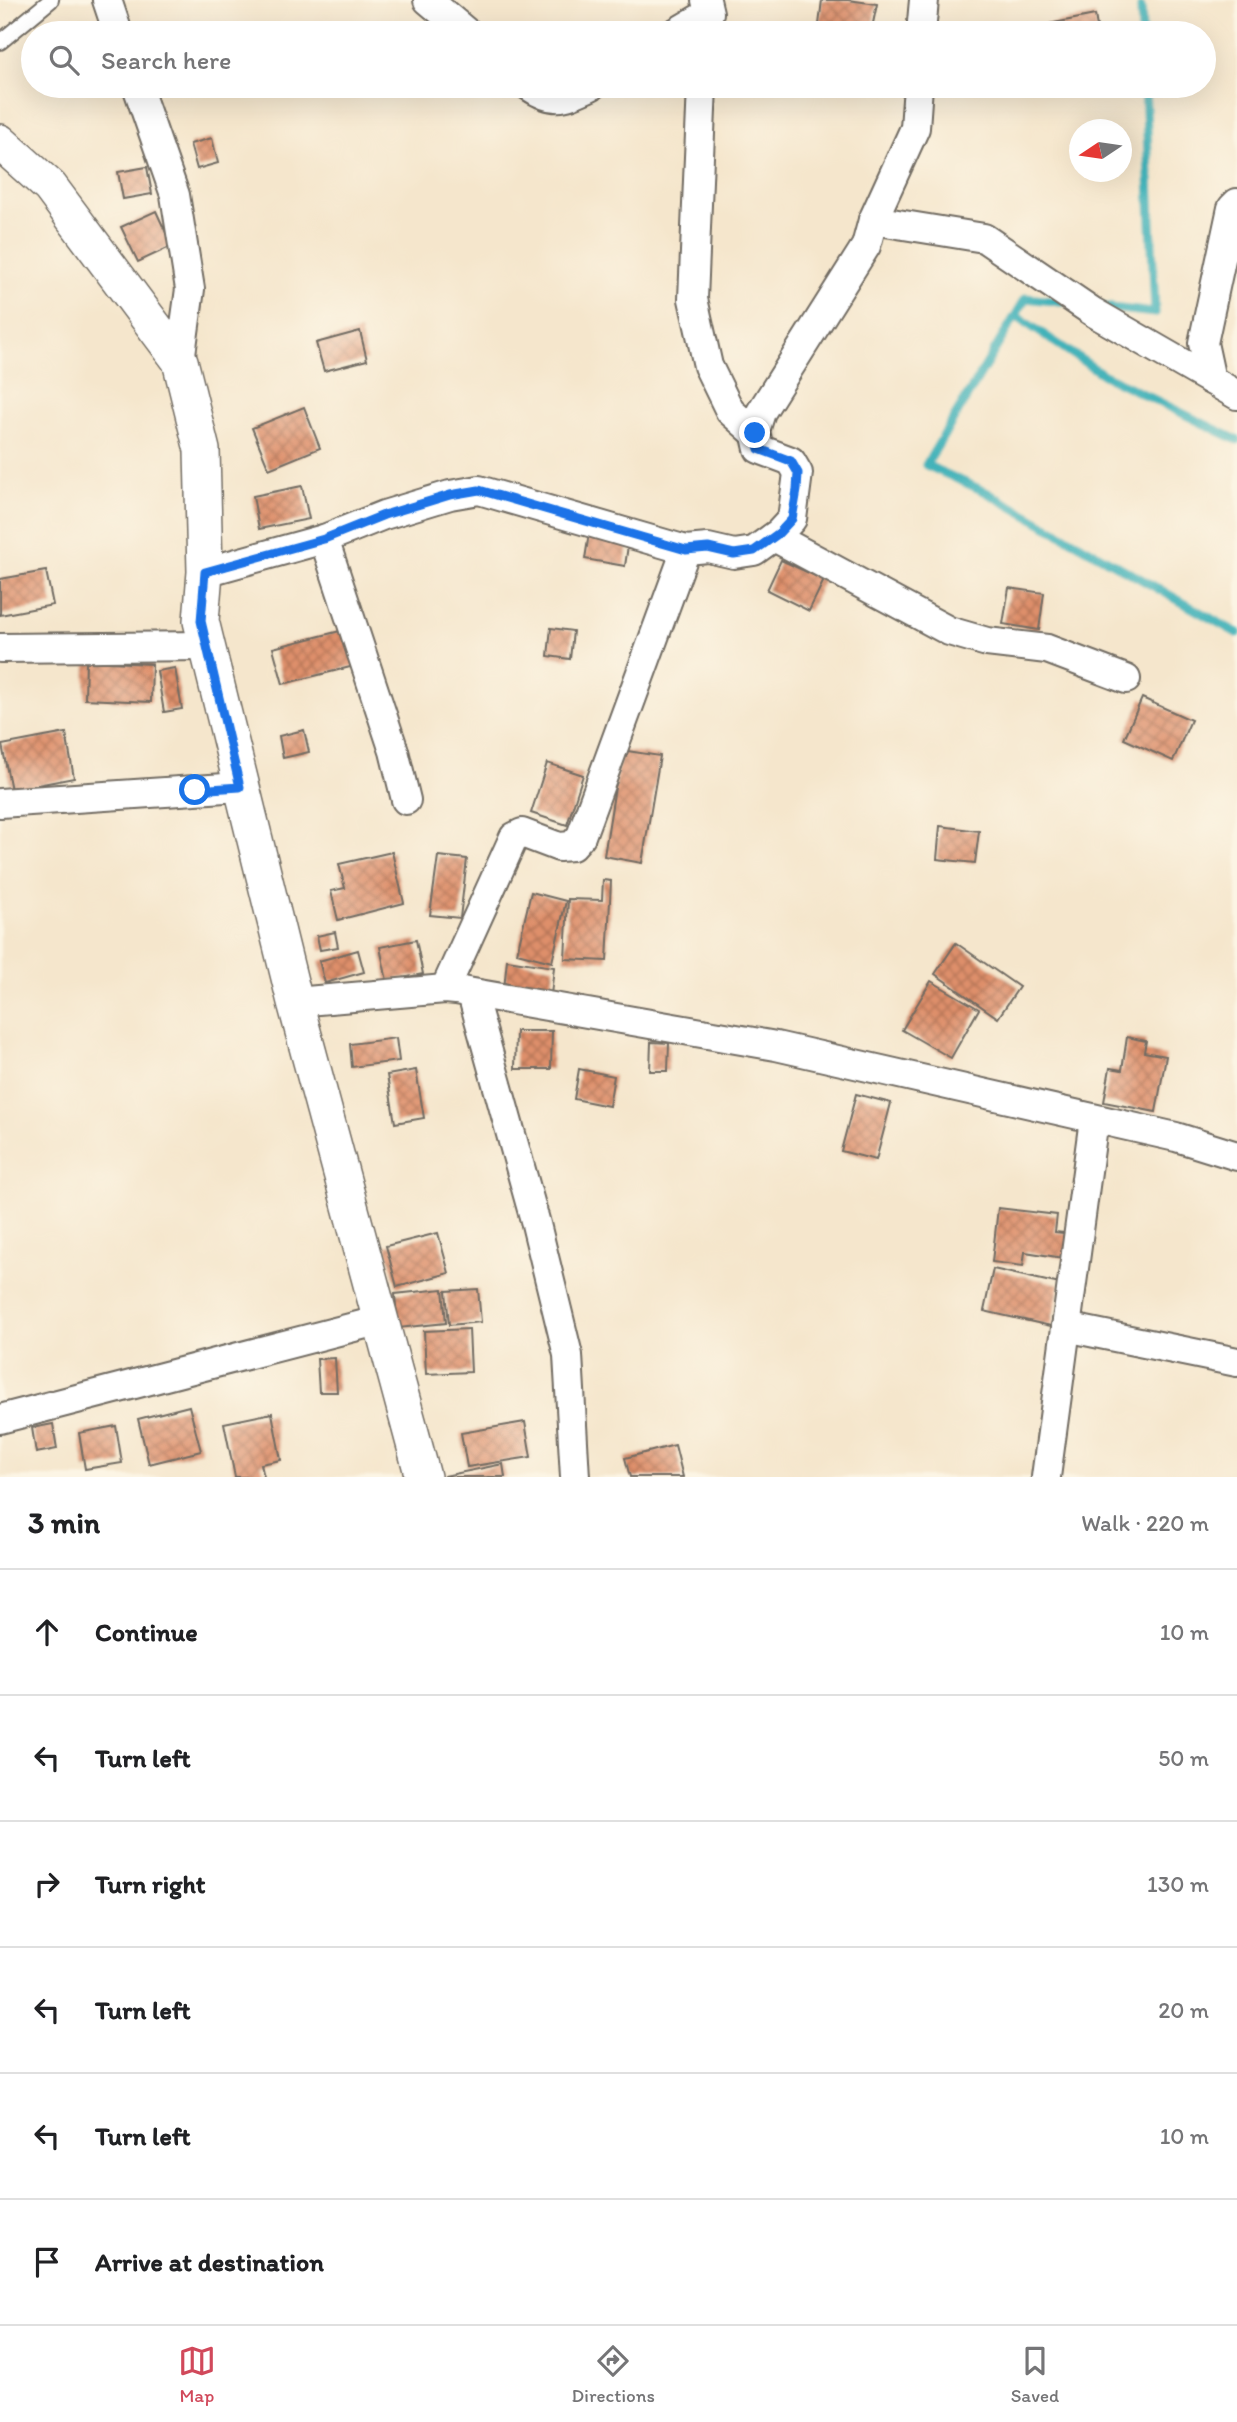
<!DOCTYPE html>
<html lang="en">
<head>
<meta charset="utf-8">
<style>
  body { margin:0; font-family:Itim,sans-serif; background:#f6f6f6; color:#202124 }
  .compass { position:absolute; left:1069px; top:119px; width:63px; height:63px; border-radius:50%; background:#fff; box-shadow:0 7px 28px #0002; rotate:257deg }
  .stop { position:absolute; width:21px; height:21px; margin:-16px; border:5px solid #1a73e8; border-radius:50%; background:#fff }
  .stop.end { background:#1a73e8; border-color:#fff; box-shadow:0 2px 7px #0008 }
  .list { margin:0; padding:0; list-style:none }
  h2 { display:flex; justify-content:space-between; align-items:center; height:91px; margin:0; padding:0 28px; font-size:30px }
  h2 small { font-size:23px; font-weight:400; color:#757577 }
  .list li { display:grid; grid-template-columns:46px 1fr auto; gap:21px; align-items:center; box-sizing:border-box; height:126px; padding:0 28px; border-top:2px solid #e0e0e0 }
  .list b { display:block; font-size:26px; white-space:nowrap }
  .list em { font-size:23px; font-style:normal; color:#757577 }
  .icon { flex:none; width:38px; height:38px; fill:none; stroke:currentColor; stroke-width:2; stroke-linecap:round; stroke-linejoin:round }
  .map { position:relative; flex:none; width:1237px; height:1477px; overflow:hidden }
  .search { position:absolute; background:#fff; box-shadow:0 7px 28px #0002; left:21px; right:21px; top:21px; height:77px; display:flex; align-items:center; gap:18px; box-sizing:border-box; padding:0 24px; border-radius:38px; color:#757577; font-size:26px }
  .sheet { height:847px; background:#fff }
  nav { display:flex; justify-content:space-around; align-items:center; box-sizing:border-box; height:98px; border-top:2px solid #e0e0e0; background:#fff; font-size:19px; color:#757577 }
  nav a { display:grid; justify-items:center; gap:4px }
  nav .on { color:#d1495b }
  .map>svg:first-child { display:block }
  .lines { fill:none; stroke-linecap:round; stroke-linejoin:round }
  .stream { stroke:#42b2b9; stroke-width:9 }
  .building { fill:url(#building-cross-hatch) }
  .service-casing { stroke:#726c63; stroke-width:18 }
  .minor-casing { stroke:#726c63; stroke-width:32 }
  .tertiary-casing { stroke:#726c63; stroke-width:38 }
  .service { stroke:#fff; stroke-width:14 }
  .minor { stroke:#fff; stroke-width:28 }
  .tertiary { stroke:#fff; stroke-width:35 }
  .route { stroke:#1a73e8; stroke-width:9 }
</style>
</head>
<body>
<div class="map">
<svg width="1237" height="1477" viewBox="0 0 1237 1477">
  <defs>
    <pattern id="building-cross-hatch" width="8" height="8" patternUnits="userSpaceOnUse" patternTransform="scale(1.75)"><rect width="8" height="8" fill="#de8f6a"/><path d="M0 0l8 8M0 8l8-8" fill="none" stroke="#b47557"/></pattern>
  </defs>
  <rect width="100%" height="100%" fill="#fcf5e5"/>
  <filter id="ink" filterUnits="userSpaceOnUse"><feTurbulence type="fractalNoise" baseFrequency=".0143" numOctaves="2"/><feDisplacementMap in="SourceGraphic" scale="14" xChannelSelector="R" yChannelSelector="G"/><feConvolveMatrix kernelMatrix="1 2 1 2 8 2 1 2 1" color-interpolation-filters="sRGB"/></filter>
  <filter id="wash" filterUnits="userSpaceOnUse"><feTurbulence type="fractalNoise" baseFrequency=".00686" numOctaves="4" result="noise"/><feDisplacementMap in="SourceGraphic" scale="28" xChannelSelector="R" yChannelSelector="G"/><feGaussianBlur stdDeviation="1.57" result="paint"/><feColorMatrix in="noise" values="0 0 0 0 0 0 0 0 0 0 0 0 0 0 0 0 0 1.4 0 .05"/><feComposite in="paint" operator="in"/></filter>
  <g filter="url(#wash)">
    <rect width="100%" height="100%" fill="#f5e6cc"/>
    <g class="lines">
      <!-- stream -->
      <g class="stream">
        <path d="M 1141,7 L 1142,33"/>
        <path d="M 1061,302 L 1026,298 L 926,465 L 986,492 L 1237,633"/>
        <path d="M 1103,307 L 1155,313 L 1145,86"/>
        <path d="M 1016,316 L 1104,375 L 1237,440"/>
      </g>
    </g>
    <g id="blocks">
      <!-- building -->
      <g class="building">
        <path d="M 822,0 L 848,0 L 877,4 L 871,33 L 818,33 Z"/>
        <path d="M 1095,15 L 1098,33 L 1008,33 L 1008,32 Z"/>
        <path d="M 212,138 L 218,163 L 197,169 L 190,144 Z"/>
        <path d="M 147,167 L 152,194 L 123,199 L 118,172 Z"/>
        <path d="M 156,211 L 172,246 L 138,262 L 121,227 Z"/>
        <path d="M 360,331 L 367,360 L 324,371 L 316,343 Z"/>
        <path d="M 304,407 L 320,448 L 269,469 L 252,428 Z"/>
        <path d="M 302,486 L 309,519 L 259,529 L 253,496 Z"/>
        <path d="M 589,533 L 629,539 L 625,566 L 585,559 Z"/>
        <path d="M 781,560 L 824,580 L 809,611 L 767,590 Z"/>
        <path d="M 46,571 L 53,605 L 0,615 L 0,579 Z"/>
        <path d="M 1009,588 L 1044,593 L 1039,630 L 1003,624 Z"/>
        <path d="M 551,628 L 573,631 L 570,659 L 548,656 Z"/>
        <path d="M 348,629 L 358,665 L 283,684 L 273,648 Z"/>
        <path d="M 86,661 L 152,664 L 151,702 L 85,699 Z"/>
        <path d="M 175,668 L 182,709 L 164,712 L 157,671 Z"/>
        <path d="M 1142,698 L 1191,720 L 1173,761 L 1124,739 Z"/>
        <path d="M 304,730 L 309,752 L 283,758 L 279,736 Z"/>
        <path d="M 66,733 L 74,778 L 11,790 L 2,745 Z"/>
        <path d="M 621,750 L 660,756 L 642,863 L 604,856 Z"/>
        <path d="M 547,763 L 583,775 L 567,825 L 531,813 Z"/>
        <path d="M 940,826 L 979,831 L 975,863 L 937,859 Z"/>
        <path d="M 392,852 L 404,903 L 338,920 L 331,891 L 345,888 L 339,864 Z"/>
        <path d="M 438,856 L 467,859 L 460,918 L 430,915 Z"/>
        <path d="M 603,880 L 611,881 L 607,961 L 565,959 L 568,899 L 602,900 Z"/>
        <path d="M 531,892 L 566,901 L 552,962 L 517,953 Z"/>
        <path d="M 335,932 L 338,947 L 320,950 L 317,936 Z"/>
        <path d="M 416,940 L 423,974 L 387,981 L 380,947 Z"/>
        <path d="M 956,943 L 1019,987 L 998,1018 L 935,974 Z"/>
        <path d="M 358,950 L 364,972 L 325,983 L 319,961 Z"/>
        <path d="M 507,960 L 554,967 L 551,995 L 504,989 Z"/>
        <path d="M 931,981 L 979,1009 L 951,1058 L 902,1030 Z"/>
        <path d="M 516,1031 L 552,1031 L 551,1069 L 515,1069 Z"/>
        <path d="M 1127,1037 L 1146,1041 L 1144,1052 L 1166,1056 L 1156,1112 L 1104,1102 L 1110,1068 L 1122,1070 Z"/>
        <path d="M 396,1038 L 399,1061 L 352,1067 L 350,1044 Z"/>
        <path d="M 651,1042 L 669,1043 L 668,1071 L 650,1071 Z"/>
        <path d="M 579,1069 L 614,1076 L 609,1106 L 574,1099 Z"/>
        <path d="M 416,1070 L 424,1118 L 395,1123 L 387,1075 Z"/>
        <path d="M 856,1094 L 891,1103 L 876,1160 L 841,1151 Z"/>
        <path d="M 998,1208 L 1057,1215 L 1055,1232 L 1073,1234 L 1070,1259 L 1025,1252 L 1023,1266 L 992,1262 Z"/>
        <path d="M 438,1233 L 449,1273 L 397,1287 L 386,1246 Z"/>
        <path d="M 993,1269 L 1060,1284 L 1051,1326 L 984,1311 Z"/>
        <path d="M 443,1289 L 446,1323 L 398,1328 L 395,1294 Z"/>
        <path d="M 478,1289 L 481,1322 L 449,1325 L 446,1291 Z"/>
        <path d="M 469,1329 L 471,1372 L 426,1374 L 424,1331 Z"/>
        <path d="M 335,1358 L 337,1392 L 319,1392 L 317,1359 Z"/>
        <path d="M 189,1406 L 201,1451 L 149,1464 L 138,1419 Z"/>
        <path d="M 272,1413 L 281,1460 L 261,1464 L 264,1477 L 235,1477 L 224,1423 Z"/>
        <path d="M 525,1422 L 531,1457 L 467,1467 L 461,1433 Z"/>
        <path d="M 53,1424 L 57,1449 L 36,1453 L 32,1428 Z"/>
        <path d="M 116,1426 L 122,1463 L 85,1469 L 79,1433 Z"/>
        <path d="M 675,1445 L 683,1477 L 630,1477 L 625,1458 Z"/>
        <path d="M 503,1464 L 505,1477 L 444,1477 L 444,1476 Z"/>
      </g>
    </g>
  </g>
  <g filter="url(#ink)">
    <use href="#blocks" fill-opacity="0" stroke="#726c63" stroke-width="2"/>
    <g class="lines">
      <defs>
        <path id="service" d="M 0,42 L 51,0"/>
        <g id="minor">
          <path d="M 107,0 L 118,33"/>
          <path d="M 428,0 L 467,33"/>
          <path d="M 675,33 L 709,13 L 706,0"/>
          <path d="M 921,33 L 924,0"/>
          <path d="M 137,86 L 175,195 L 190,289 L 180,361"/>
          <path d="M 529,86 C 555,104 564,98 591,86"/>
          <path d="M 702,86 L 693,299 L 708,366 L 730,411 L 755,433"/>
          <path d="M 873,220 L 984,238 L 1093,312 L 1237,395"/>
          <path d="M 1211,380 L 1203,343 L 1232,208 L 1237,203"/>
          <path d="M 774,537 L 949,631 L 987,642 L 1047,649 L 1126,679"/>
          <path d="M 324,539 L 394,751 L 406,800"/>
          <path d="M 205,572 L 324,539 L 384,515 L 450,495 L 479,490 L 686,550"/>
          <path d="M 0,648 L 207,646"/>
          <path d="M 0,803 L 240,787"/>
          <path d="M 445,989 L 514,837 L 522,833 L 559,847 L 572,846 L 581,836 L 686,550 L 708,548 L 734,554 L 754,551 L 779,533 L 792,519 L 798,473 L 791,461 L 759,449 L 755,431 L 761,412 L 866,246 L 873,220 L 915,128 L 918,86"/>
          <path d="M 472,994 L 536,1224 L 568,1355 L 575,1477"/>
          <path d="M 295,1002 L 445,989 L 456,990 L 776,1046 L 1176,1137 L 1237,1156"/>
          <path d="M 1066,1327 L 1237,1362"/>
          <path d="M 0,1419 L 381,1320"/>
          <path d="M 1046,1477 L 1094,1119"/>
        </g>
        <path id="tertiary" d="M 0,142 L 50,187 L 180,361 L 202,450 L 205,572 L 201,621 L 295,1002 L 423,1477"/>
      </defs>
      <!-- service casing -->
      <use href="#service" class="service-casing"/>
      <!-- minor casing -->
      <use href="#minor" class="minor-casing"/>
      <!-- tertiary casing -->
      <use href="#tertiary" class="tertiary-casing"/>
      <!-- service -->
      <use href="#service" class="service"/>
      <!-- minor -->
      <use href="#minor" class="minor"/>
      <!-- tertiary -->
      <use href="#tertiary" class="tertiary"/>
    </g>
  </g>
  <g class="lines" filter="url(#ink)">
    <!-- route -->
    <path class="route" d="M 195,790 L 240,787 L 201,621 L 205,572 L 324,539 L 384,515 L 450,495 L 479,490 L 686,550 L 708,548 L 734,554 L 754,551 L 779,533 L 792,519 L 797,490 L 798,473 L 791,461 L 759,449 L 755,433"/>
  </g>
</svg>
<svg class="compass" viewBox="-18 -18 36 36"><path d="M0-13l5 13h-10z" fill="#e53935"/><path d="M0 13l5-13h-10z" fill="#757577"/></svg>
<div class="stop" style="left:195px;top:790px"></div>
<div class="stop end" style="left:755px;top:433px"></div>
<div class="search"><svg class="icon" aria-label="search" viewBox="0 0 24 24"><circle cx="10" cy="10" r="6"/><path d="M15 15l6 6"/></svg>Search here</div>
</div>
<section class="sheet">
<h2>3 min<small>Walk · 220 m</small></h2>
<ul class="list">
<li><svg class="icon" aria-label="ahead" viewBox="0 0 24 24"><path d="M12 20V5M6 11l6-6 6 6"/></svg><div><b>Continue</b></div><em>10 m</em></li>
<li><svg class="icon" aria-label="left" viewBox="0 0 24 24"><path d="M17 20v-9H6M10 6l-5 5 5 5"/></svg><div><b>Turn left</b></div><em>50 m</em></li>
<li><svg class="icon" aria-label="right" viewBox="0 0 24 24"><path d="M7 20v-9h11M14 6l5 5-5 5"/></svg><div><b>Turn right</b></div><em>130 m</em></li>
<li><svg class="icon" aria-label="left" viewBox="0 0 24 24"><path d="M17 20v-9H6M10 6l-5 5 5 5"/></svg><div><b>Turn left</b></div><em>20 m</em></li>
<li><svg class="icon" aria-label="left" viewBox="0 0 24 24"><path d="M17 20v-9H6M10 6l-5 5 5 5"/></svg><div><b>Turn left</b></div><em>10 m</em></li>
<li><svg class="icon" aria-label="arrive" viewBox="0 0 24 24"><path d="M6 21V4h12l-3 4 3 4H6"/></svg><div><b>Arrive at destination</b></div></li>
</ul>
</section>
<nav>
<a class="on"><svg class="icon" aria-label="map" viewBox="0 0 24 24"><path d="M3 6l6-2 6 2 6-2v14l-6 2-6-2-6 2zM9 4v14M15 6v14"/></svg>Map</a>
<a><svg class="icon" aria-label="directions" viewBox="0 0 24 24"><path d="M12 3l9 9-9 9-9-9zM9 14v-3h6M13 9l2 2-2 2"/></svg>Directions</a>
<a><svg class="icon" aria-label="saved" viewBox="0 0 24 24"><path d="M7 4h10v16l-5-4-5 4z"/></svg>Saved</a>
</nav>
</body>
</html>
